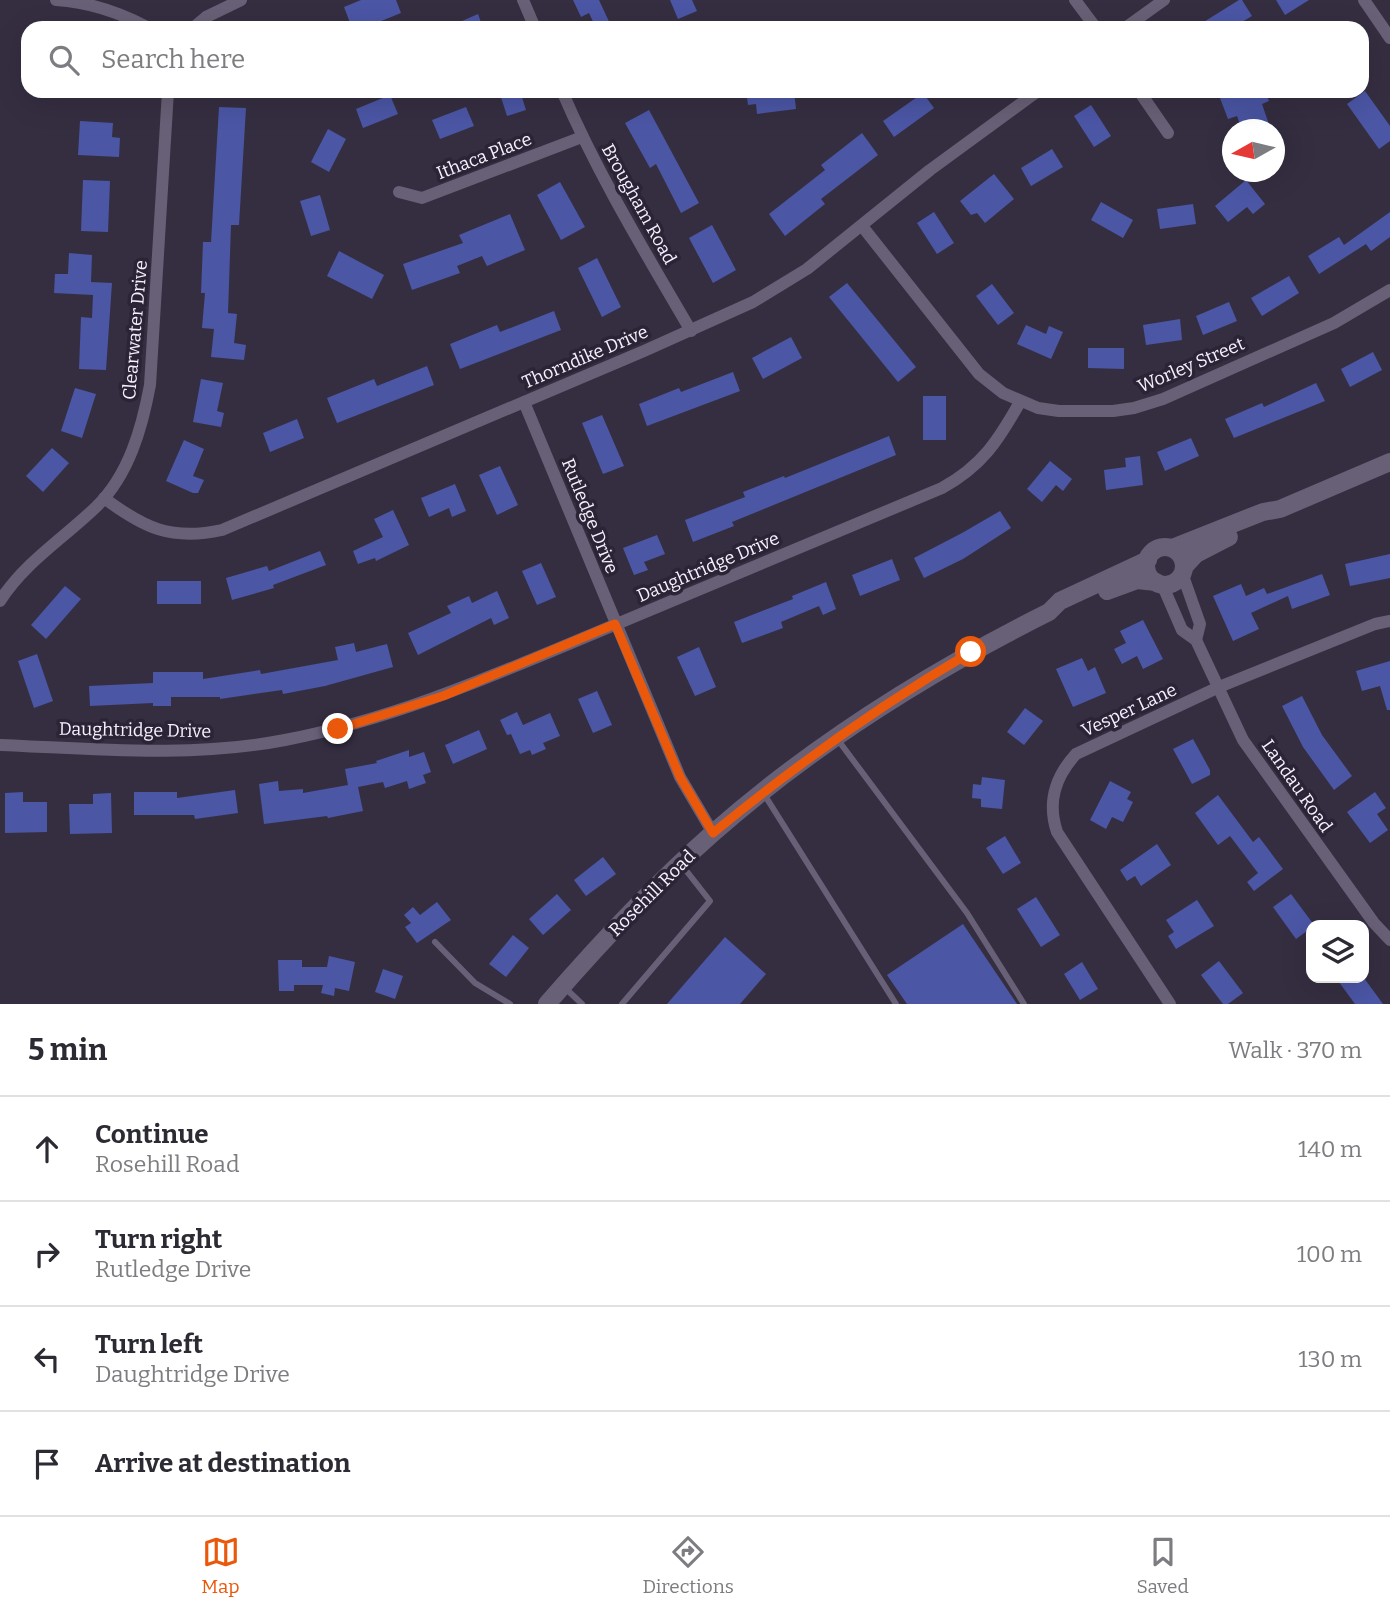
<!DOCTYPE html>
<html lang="en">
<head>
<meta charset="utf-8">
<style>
  body { margin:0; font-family:Bitter,serif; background:#f7f7f7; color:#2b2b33 }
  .controls { position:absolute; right:21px; bottom:21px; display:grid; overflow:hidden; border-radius:14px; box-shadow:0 7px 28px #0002 }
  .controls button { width:63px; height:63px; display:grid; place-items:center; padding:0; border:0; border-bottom:2px solid #e1e1e2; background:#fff; color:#2b2b33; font:35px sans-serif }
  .compass { position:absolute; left:1222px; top:119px; width:63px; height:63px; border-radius:50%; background:#fff; box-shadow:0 7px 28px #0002; rotate:262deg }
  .stop { position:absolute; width:21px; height:21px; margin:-16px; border:5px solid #ea580c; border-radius:50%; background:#fff }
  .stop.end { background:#ea580c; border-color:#fff; box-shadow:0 2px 7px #0008 }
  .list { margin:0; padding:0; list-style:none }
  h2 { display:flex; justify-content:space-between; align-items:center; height:91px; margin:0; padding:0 28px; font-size:30px }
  h2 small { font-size:23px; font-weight:400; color:#7c7c81 }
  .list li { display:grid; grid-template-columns:46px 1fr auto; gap:21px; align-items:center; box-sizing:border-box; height:105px; padding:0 28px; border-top:2px solid #e1e1e2 }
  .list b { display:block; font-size:26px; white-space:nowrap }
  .list p { margin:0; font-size:23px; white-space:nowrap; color:#7c7c81 }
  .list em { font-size:23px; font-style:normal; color:#7c7c81 }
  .icon { flex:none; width:38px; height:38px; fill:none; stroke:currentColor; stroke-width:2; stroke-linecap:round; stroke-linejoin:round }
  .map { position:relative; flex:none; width:1390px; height:1004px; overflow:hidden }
  .search { position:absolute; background:#fff; box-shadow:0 7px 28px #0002; left:21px; right:21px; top:21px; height:77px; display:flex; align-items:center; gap:18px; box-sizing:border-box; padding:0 24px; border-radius:21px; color:#7c7c81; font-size:26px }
  .sheet { height:511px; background:#fff }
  nav { display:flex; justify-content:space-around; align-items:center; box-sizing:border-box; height:98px; border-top:2px solid #e1e1e2; background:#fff; font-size:19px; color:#7c7c81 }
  nav a { display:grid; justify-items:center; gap:4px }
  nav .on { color:#ea580c }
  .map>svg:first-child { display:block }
  .building { fill:#4b56a5 }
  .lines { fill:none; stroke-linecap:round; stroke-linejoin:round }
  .lane { stroke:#686076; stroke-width:6 }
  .street { stroke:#686076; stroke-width:12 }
  .secondary { stroke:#686076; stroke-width:18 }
  .route { stroke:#ea580c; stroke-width:9 }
  .labels { text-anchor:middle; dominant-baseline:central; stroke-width:7; stroke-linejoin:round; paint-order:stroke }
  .street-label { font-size:18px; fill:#f5f1fe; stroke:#2b2436 }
</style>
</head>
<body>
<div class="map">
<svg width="1390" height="1004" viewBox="0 0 1390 1004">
  <rect width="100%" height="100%" fill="#352e41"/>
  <!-- building -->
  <g class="building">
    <path d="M 361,0 L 396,0 L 401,13 L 364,28 L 352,28 L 344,7 Z"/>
    <path d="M 573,0 L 599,0 L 612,28 L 596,28 L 589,13 L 581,17 Z"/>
    <path d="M 670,0 L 692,0 L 697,11 L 678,19 Z"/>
    <path d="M 1239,0 L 1242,0 L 1252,16 L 1232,28 L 1194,28 Z"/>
    <path d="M 1276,0 L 1309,0 L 1285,15 Z"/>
    <path d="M 478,14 L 483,28 L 446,28 Z"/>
    <path d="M 499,91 L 520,91 L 526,110 L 507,116 Z"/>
    <path d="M 746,91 L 794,91 L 796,109 L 757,114 L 756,104 L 748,105 Z"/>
    <path d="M 1241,91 L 1265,91 L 1269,101 L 1262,104 L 1271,130 L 1242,130 L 1237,116 L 1228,119 L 1220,98 Z"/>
    <path d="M 1365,91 L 1390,126 L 1390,141 L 1379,149 L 1347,104 Z"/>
    <path d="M 923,93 L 934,108 L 894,137 L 883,121 Z"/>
    <path d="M 390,95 L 398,114 L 363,128 L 356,109 Z"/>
    <path d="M 1091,105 L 1111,136 L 1094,147 L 1074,116 Z"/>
    <path d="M 219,107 L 246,108 L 239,225 L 231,225 L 228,313 L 237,314 L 234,343 L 246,345 L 244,360 L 211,357 L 214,329 L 202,328 L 205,293 L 201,293 L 203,242 L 211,242 Z"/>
    <path d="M 466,107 L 474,126 L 440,139 L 432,120 Z"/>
    <path d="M 649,110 L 699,203 L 681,213 L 656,164 L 650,168 L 625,123 Z"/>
    <path d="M 80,121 L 113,123 L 112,137 L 120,138 L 119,157 L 78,155 Z"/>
    <path d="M 328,129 L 346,139 L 329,172 L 311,162 Z"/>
    <path d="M 862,133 L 878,155 L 821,199 L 825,204 L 785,236 L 769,214 L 825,170 L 821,165 Z"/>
    <path d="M 1052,149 L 1063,167 L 1031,186 L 1021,168 Z"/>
    <path d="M 994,174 L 1014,199 L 985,223 L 977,213 L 971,215 L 960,201 Z"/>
    <path d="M 83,180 L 110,181 L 108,232 L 81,231 Z"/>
    <path d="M 1246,180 L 1265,204 L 1253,214 L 1247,207 L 1228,222 L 1215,206 Z"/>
    <path d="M 560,182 L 585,227 L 561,240 L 537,195 Z"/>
    <path d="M 320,195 L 330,230 L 311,236 L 300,201 Z"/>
    <path d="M 1101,202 L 1133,220 L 1123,238 L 1091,220 Z"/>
    <path d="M 1193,204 L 1196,224 L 1160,229 L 1157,209 Z"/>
    <path d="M 934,212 L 954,243 L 937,254 L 917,223 Z"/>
    <path d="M 1390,212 L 1390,237 L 1371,251 L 1366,244 L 1319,274 L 1308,256 L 1339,237 L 1344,245 Z"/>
    <path d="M 510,214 L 525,250 L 487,266 L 482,256 L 457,266 L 460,273 L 412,290 L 403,264 L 463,243 L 459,235 Z"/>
    <path d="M 712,225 L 736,270 L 713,283 L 689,238 Z"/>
    <path d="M 339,251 L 384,275 L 372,299 L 327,276 Z"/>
    <path d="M 69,253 L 92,255 L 91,282 L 112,283 L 106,370 L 79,369 L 81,317 L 92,318 L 93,295 L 54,293 L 55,274 L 68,274 Z"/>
    <path d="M 597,258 L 621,307 L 602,317 L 578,268 Z"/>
    <path d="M 1289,276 L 1299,293 L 1262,316 L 1251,298 Z"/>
    <path d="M 847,283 L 916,367 L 898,382 L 829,297 Z"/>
    <path d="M 992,284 L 1014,313 L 998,325 L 976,296 Z"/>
    <path d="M 1229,302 L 1237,321 L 1203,335 L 1196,316 Z"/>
    <path d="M 554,311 L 561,330 L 460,369 L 450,344 L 497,325 L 500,332 Z"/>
    <path d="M 1180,319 L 1182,340 L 1146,345 L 1143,325 Z"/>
    <path d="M 1026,325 L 1046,334 L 1049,326 L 1063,332 L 1051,359 L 1017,344 Z"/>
    <path d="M 791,337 L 802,358 L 763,379 L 752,358 Z"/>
    <path d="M 1088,348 L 1124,348 L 1124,369 L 1088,368 Z"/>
    <path d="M 1373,352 L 1382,370 L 1350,387 L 1341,369 Z"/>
    <path d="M 427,366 L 434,385 L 337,423 L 327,398 L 374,379 L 377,386 Z"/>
    <path d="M 733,372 L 740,391 L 647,426 L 639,404 L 679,388 L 681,392 Z"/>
    <path d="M 201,379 L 223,383 L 217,411 L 224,413 L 221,427 L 193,422 Z"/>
    <path d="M 1316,383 L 1325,401 L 1234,438 L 1225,419 L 1262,403 L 1264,407 Z"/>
    <path d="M 75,388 L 96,394 L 82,438 L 61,431 Z"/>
    <rect x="923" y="396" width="23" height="44"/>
    <path d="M 602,415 L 624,466 L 603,474 L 582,423 Z"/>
    <path d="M 297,419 L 304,438 L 270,452 L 263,433 Z"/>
    <path d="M 889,436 L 896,455 L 732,522 L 734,526 L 693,542 L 685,520 L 745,497 L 743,492 L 784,476 L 785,478 Z"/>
    <path d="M 1191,438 L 1199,456 L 1165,471 L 1157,452 Z"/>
    <path d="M 184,440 L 204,449 L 193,476 L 204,480 L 198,493 L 193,493 L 166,481 Z"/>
    <path d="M 52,448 L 69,463 L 43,492 L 26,476 Z"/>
    <path d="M 1140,456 L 1143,485 L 1106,490 L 1104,470 L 1126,467 L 1125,458 Z"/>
    <path d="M 1050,461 L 1072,479 L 1063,491 L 1056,485 L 1042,502 L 1027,489 Z"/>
    <path d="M 500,466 L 518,505 L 497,515 L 479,475 Z"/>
    <path d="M 455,484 L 466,511 L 452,517 L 449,508 L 429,517 L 421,498 Z"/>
    <path d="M 393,510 L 409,545 L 376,561 L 375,558 L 358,564 L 353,551 L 383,537 L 374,519 Z"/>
    <path d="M 1000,511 L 1011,528 L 963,559 L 924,578 L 914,558 L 962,533 Z"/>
    <path d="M 657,535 L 665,554 L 644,562 L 648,570 L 634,575 L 623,548 Z"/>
    <path d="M 320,551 L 326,565 L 273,585 L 274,588 L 232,600 L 226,578 L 267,566 L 269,571 Z"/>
    <path d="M 1390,554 L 1390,578 L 1350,586 L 1345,564 Z"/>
    <path d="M 892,559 L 900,580 L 860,596 L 852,575 Z"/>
    <path d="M 541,563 L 556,597 L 537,605 L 522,571 Z"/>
    <path d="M 1322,574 L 1330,595 L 1292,609 L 1288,596 L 1251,613 L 1259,629 L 1233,641 L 1213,596 L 1241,584 L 1246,596 L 1264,588 L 1267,594 Z"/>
    <rect x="157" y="581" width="44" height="23"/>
    <path d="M 826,582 L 836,609 L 823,615 L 819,606 L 781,622 L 783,628 L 742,643 L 734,622 L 793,599 L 792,596 Z"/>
    <path d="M 65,586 L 81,599 L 46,639 L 31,625 Z"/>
    <path d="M 497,591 L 509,618 L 494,625 L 491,618 L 418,655 L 408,633 L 451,613 L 447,606 L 469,596 L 472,603 Z"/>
    <path d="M 1143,620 L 1163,659 L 1143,669 L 1137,656 L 1122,664 L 1114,649 L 1126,643 L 1120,631 Z"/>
    <path d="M 354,643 L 356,652 L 387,644 L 393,667 L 325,686 L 283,694 L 282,690 L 220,699 L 220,697 L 171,697 L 171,706 L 153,706 L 153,703 L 90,706 L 89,686 L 153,683 L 153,672 L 203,672 L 203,679 L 260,670 L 261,674 L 338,660 L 335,647 Z"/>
    <path d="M 699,647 L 716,687 L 695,696 L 677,657 Z"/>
    <path d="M 37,654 L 53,701 L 34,708 L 18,661 Z"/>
    <path d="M 1082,658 L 1088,671 L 1095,667 L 1106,693 L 1073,707 L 1056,669 Z"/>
    <path d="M 1390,661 L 1390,710 L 1387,710 L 1380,686 L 1362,691 L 1356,671 Z"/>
    <path d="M 597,691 L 612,725 L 593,733 L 578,699 Z"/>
    <path d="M 1302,696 L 1322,735 L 1352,776 L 1334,790 L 1303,747 L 1282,706 Z"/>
    <path d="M 1025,708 L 1043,721 L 1024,745 L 1007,732 Z"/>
    <path d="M 517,712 L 523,725 L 550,713 L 560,736 L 543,743 L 546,749 L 532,755 L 530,750 L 520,754 L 511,734 L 507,735 L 500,720 Z"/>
    <path d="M 479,730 L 487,749 L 453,764 L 445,745 Z"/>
    <path d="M 1193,739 L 1210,770 L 1210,775 L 1192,784 L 1173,749 Z"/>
    <path d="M 409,750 L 409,757 L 424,752 L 431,772 L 423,775 L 426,783 L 409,789 L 407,781 L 385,788 L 383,782 L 358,787 L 363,811 L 328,818 L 327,816 L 264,824 L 259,784 L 278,781 L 279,791 L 303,789 L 303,793 L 348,785 L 345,769 L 377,763 L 376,761 Z"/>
    <path d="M 982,777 L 1005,780 L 1002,809 L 981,807 L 981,799 L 972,798 L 973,784 L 981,785 Z"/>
    <path d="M 1110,781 L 1131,792 L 1127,799 L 1133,802 L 1123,822 L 1112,817 L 1106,829 L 1090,820 Z"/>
    <path d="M 235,790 L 238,813 L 195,819 L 194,815 L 134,815 L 134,792 L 177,792 L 177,798 Z"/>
    <path d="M 23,792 L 23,802 L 47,802 L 47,832 L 5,833 L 5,793 Z"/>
    <path d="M 1375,792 L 1386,808 L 1377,814 L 1388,830 L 1370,843 L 1347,812 Z"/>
    <path d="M 111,793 L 112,833 L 70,834 L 69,804 L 93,804 L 93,794 Z"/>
    <path d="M 1218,795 L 1253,842 L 1259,837 L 1283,869 L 1254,891 L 1247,882 L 1258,873 L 1230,836 L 1218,845 L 1195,813 Z"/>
    <path d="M 1005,836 L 1021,863 L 1003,874 L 986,848 Z"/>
    <path d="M 1157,844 L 1171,865 L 1141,886 L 1135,876 L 1127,881 L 1120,870 Z"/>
    <path d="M 603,857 L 616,874 L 586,896 L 574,880 Z"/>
    <path d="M 557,894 L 571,910 L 543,935 L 529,919 Z"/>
    <path d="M 1291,894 L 1314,925 L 1311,925 L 1311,928 L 1296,939 L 1273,907 Z"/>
    <path d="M 1036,897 L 1060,935 L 1041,947 L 1017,909 Z"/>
    <path d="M 1197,900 L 1214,926 L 1176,949 L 1168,936 L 1174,932 L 1166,920 Z"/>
    <path d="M 437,902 L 451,920 L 417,943 L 405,927 L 411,923 L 404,915 L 413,907 L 420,915 Z"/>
    <path d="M 963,924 L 1017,1004 L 907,1004 L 887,975 Z"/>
    <path d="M 513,935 L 529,948 L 506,977 L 489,964 Z"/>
    <path d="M 725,937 L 766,974 L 740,1004 L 667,1004 Z"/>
    <path d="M 329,956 L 355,962 L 349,991 L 335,988 L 334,996 L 321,993 L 323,985 L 294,985 L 294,991 L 279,991 L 278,960 L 302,960 L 302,967 L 327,967 Z"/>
    <path d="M 1219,961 L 1243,993 L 1228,1004 L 1223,1004 L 1201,975 Z"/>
    <path d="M 1082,962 L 1098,989 L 1080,1000 L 1064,974 Z"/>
    <path d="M 383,969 L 403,976 L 395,999 L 375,992 Z"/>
    <path d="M 1336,978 L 1364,978 L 1383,1004 L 1355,1004 Z"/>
  </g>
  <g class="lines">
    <!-- lane -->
    <g class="lane">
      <path d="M 838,740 L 967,913 L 1024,1004"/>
      <path d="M 764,794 L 896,1004"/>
      <path d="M 435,942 L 475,983 L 510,1004"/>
      <path d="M 563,986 L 582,1004"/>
      <path d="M 622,1004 L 710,901 L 681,864"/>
    </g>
    <!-- street -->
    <g class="street">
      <path d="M 56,0 C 89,2 119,12 149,28"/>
      <path d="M 523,0 L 535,28"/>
      <path d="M 1075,0 L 1096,28"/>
      <path d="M 1364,0 L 1390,38"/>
      <path d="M 193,28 L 206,17 L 241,0"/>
      <path d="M 1125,28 L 1164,0"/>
      <path d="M 562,91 C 598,175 645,252 691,331"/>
      <path d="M 1139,91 L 1168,133"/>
      <path d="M 399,192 L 422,198 L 582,137"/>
      <path d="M 862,226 L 979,374 L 1003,393 L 1038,408 L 1059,411 L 1113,411 L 1134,408 L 1163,399 L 1334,323 L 1390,290"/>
      <path d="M 524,402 L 680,777 L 713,833"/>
      <path d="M 104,498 C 144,528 171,541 222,530 L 644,351 L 753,302 L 807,269 L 930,170 L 1038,91"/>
      <path d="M 1182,573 L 1200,624 L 1196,640"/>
      <path d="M 1162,584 L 1182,630 L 1196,640 L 1243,740 L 1374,923 L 1390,940"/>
      <path d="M 0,601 C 25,562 64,538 96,507 C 129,475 142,428 150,385 L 168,91"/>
      <path d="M 0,745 C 95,749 191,758 285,740 C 395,719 497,674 600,631 C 714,583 828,536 942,488 C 982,466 998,441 1020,402"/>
      <path d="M 1170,1004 L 1057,832 C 1047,802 1055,777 1076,754 L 1219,687 L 1375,624 L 1390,621"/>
    </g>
    <!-- secondary -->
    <g class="secondary">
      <circle cx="1165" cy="566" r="19"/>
      <path d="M 1172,548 L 1263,512 L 1280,509 L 1390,462"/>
      <path d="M 1184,567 L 1196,554 L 1229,537"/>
      <path d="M 1107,591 L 1137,580 L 1156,582"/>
      <path d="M 547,1004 C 599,944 654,885 713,833 C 814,744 929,672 1049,612 L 1060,601 L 1148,560"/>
    </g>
  </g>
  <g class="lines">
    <!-- route -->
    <path class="route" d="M 338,729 L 443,696 L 615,624 L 680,777 L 713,833 C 797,764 877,707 971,652"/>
  </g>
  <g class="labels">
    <!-- street labels -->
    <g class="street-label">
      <text transform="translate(484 156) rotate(-21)">Ithaca Place</text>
      <text transform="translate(639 204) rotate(61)">Brougham Road</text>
      <text transform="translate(135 330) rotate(-85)">Clearwater Drive</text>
      <text transform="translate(585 357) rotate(-23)">Thorndike Drive</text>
      <text transform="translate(1191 365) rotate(-23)">Worley Street</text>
      <text transform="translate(590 516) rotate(68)">Rutledge Drive</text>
      <text transform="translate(708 567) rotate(-23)">Daughtridge Drive</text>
      <text transform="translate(1129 710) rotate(-25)">Vesper Lane</text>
      <text transform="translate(135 730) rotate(1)">Daughtridge Drive</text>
      <text transform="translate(1297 786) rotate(55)">Landau Road</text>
      <text transform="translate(652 893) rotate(-45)">Rosehill Road</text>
    </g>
  </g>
</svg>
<div class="controls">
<button><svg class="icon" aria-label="layers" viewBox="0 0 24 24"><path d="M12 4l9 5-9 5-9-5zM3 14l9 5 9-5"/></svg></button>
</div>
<svg class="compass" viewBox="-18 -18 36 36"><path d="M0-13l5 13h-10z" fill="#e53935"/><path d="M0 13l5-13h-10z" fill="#7c7c81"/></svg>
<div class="stop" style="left:971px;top:652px"></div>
<div class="stop end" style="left:338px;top:729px"></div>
<div class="search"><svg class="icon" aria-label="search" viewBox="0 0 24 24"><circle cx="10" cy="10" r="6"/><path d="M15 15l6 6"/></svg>Search here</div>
</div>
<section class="sheet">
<h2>5 min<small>Walk · 370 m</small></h2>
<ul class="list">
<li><svg class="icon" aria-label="ahead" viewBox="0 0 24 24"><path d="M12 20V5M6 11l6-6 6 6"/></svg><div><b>Continue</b><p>Rosehill Road</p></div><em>140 m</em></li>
<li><svg class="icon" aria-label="right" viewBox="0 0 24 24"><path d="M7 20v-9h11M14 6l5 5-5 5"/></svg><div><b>Turn right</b><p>Rutledge Drive</p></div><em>100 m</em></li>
<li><svg class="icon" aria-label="left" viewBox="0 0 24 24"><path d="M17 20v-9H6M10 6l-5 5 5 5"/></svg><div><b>Turn left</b><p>Daughtridge Drive</p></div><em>130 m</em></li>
<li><svg class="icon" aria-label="arrive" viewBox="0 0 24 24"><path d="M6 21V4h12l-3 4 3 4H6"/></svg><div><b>Arrive at destination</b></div></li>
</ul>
</section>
<nav>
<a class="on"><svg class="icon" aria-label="map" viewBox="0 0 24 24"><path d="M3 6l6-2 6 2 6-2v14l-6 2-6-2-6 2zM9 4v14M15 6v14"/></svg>Map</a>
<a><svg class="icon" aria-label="directions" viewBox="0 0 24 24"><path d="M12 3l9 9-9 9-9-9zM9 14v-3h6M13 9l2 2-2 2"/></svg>Directions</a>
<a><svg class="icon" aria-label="saved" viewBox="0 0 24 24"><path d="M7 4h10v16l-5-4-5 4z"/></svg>Saved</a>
</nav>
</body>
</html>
